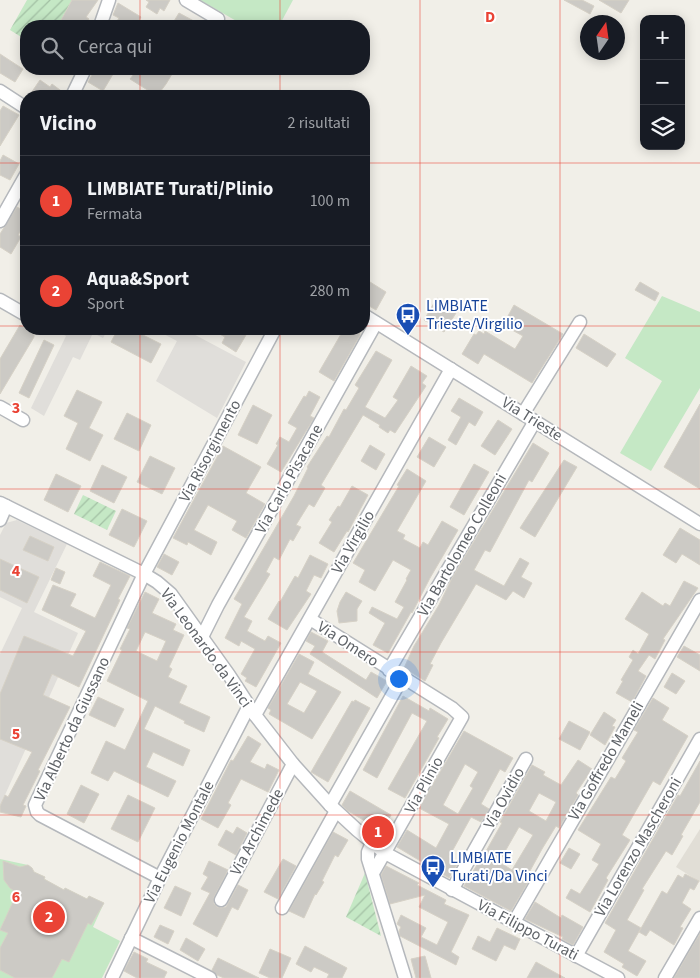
<!DOCTYPE html>
<html lang="it">
<head>
<meta charset="utf-8">
<style>
  body { margin:0; font-family:"Source Sans 3",sans-serif; background:#242831; color:#f1f3f6 }
  .controls { position:absolute; right:15px; top:15px; display:grid; overflow:hidden; border-radius:10px; box-shadow:0 2px 12px #0003 }
  .controls button { width:45px; height:45px; display:grid; place-items:center; padding:0; border:0; border-bottom:1px solid #363941; background:#171b24; color:#f1f3f6; font:25px sans-serif }
  .compass { position:absolute; left:580px; top:15px; width:45px; height:45px; border-radius:50%; background:#171b24; box-shadow:0 2px 12px #0003; rotate:13deg }
  .you { position:absolute; left:398px; top:678px; width:18px; height:18px; margin:-12px; border:4px solid #fff; border-radius:50%; background:#1a73e8; box-shadow:0 0 0 8px #1a73e833 }
  .badge { display:grid; place-items:center; width:32px; height:32px; border-radius:50%; background:#ea4335; color:#fff; font-size:16px; font-weight:700 }
  .pin { position:absolute; translate:-50% -50%; border:2px solid #fff; box-shadow:0 1px 5px #0006 }
  .list { margin:0; padding:0; list-style:none }
  h2 { display:flex; justify-content:space-between; align-items:center; height:65px; margin:0; padding:0 20px; font-size:21px }
  h2 small { font-size:16px; font-weight:400; color:#9ea1a6 }
  .list li { display:grid; grid-template-columns:32px 1fr auto; gap:15px; align-items:center; box-sizing:border-box; height:90px; padding:0 20px; border-top:1px solid #363941 }
  .list b { display:block; font-size:19px; white-space:nowrap }
  .list p { margin:0; font-size:16px; white-space:nowrap; color:#9ea1a6 }
  .list em { font-size:16px; font-style:normal; color:#9ea1a6 }
  .icon { flex:none; width:28px; height:28px; fill:none; stroke:currentColor; stroke-width:2; stroke-linecap:round; stroke-linejoin:round }
  .map { position:relative; flex:none; width:700px; height:978px; overflow:hidden }
  .search { position:absolute; background:#171b24; box-shadow:0 2px 12px #0003; left:20px; top:20px; width:350px; height:55px; display:flex; align-items:center; gap:12px; box-sizing:border-box; padding:0 18px; border-radius:20px; color:#9ea1a6; font-size:19px }
  .panel { position:absolute; background:#171b24; box-shadow:0 2px 12px #0003; left:20px; top:90px; width:350px; height:245px; border-radius:20px }
  .map>svg:first-child { display:block }
  .industrial { fill:#e0deda }
  .education { fill:#e1ded6 }
  .green { fill:#c5e8c5 }
  .garden { fill:url(#garden-furrows) }
  .building { fill:#cccac5; stroke:#d6d1c6; fill-rule:evenodd }
  .lines { fill:none; stroke-linecap:round; stroke-linejoin:round }
  .street-casing { stroke:#b5b8bc; stroke-width:15 }
  .street { stroke:#fff; stroke-width:12 }
  .grid { fill:none; stroke:#ea4335; stroke-width:1; stroke-opacity:0.55 }
  .labels { text-anchor:middle; dominant-baseline:central; stroke-width:4; stroke-linejoin:round; paint-order:stroke }
  .transit-label { font-size:16px; fill:#164399; stroke:#fff; text-anchor:start }
  .street-label { font-size:16px; fill:#5f6368; stroke:#fff }
  .grid-label { font-size:16px; text-anchor:middle; font-weight:bold; fill:#ea4335; stroke:#fff; stroke-width:4; stroke-linejoin:round; paint-order:stroke }
</style>
</head>
<body>
<div class="map">
<svg width="700" height="978" viewBox="0 0 700 978">
  <defs>
    <pattern id="garden-furrows" width="10" height="10" patternUnits="userSpaceOnUse" patternTransform="scale(1.25)"><rect width="10" height="10" fill="#c5e8c5"/><path d="M-1 1l2-2M0 10L10 0M9 11l2-2" fill="none" stroke="#a3c0a4"/></pattern>
  </defs>
  <rect width="100%" height="100%" fill="#f1efe8"/>
  <!-- industrial -->
  <g class="industrial">
    <path d="M 52,329 L 108,329 L 103,338 L 93,333 L 80,360 L 73,357 L 44,416 L 31,408 L 66,336 Z"/>
    <path d="M 154,329 L 184,329 L 246,362 L 217,418 L 156,381 L 177,341 Z"/>
    <path d="M 17,520 L 67,544 L 34,612 L 78,633 L 0,806 L 0,654 L 22,608 L 0,597 L 0,535 L 6,523 Z"/>
  </g>
  <!-- education -->
  <path class="education" d="M 700,829 L 700,882 L 676,867 Z"/>
  <!-- green -->
  <g class="green">
    <path d="M 200,0 L 293,0 L 279,26 L 245,26 Z"/>
    <path d="M 662,296 L 700,312 L 700,388 L 651,471 L 620,453 L 662,381 L 625,358 Z"/>
    <path d="M 0,859 L 28,865 L 32,868 L 34,872 L 45,877 L 44,879 L 64,890 L 65,888 L 87,899 L 89,896 L 104,903 L 93,927 L 120,941 L 102,978 L 0,978 Z"/>
  </g>
  <!-- garden -->
  <g class="garden">
    <path d="M 27,0 L 72,0 L 69,5 L 75,9 L 72,17 L 64,14 L 58,26 L 26,26 L 26,40 L 10,30 Z"/>
    <path d="M 83,495 L 116,511 L 107,530 L 74,514 Z"/>
    <path d="M 365,873 L 381,936 L 346,917 Z"/>
  </g>
  <!-- building -->
  <g class="building">
    <path d="M 72,0 L 98,0 L 86,17 L 89,19 L 85,26 L 58,26 Z"/>
    <path d="M 146,0 L 170,0 L 164,11 L 160,8 L 157,14 L 146,7 L 149,2 Z"/>
    <path d="M 564,0 L 582,0 L 594,6 L 590,14 Z"/>
    <path d="M 599,0 L 629,0 L 621,13 Z"/>
    <path d="M 118,3 L 141,17 L 135,26 L 114,26 L 119,18 L 113,15 Z"/>
    <path d="M 179,13 L 203,26 L 171,26 Z"/>
    <path d="M 0,54 L 23,69 L 15,82 L 0,73 Z"/>
    <path d="M 93,69 L 116,69 L 103,91 L 88,82 L 92,75 Z"/>
    <path d="M 126,69 L 175,69 L 166,84 L 157,96 L 130,79 L 134,74 Z"/>
    <path d="M 40,80 L 50,87 L 52,84 L 64,93 L 64,96 L 29,96 Z"/>
    <path d="M 3,106 L 19,115 L 0,146 L 0,111 Z"/>
    <path d="M 3,155 L 19,164 L 10,180 L 0,175 L 0,161 Z"/>
    <path d="M 17,207 L 26,212 L 26,222 L 18,235 L 21,237 L 11,254 L 0,247 L 0,234 Z"/>
    <path d="M 370,282 L 386,292 L 376,310 L 364,303 L 364,294 Z"/>
    <path d="M 640,282 L 659,293 L 655,301 L 635,290 Z"/>
    <path d="M 437,298 L 447,304 L 450,299 L 458,304 L 454,312 L 456,313 L 444,332 L 424,320 Z"/>
    <path d="M 514,305 L 563,334 L 532,383 L 484,354 L 478,364 L 462,354 L 474,334 L 476,335 L 479,331 L 484,334 L 485,331 L 515,349 L 523,336 L 503,325 Z"/>
    <path d="M 20,325 L 34,334 L 34,337 L 0,394 L 0,359 Z"/>
    <path d="M 118,329 L 131,329 L 161,344 L 151,363 L 111,342 Z"/>
    <path d="M 211,329 L 246,329 L 243,334 L 246,335 L 236,352 L 222,343 L 225,337 Z"/>
    <path d="M 344,329 L 359,329 L 360,335 L 334,381 L 319,372 Z"/>
    <path d="M 584,334 L 616,354 L 607,367 L 576,348 Z"/>
    <path d="M 44,340 L 54,345 L 29,398 L 19,393 Z"/>
    <path d="M 376,351 L 392,360 L 365,407 L 385,418 L 398,400 L 393,397 L 411,366 L 427,376 L 422,383 L 426,386 L 395,433 L 390,430 L 388,433 L 379,427 L 380,425 L 363,415 L 321,485 L 325,488 L 314,507 L 309,504 L 296,525 L 301,527 L 293,541 L 290,539 L 279,560 L 274,557 L 266,572 L 270,574 L 244,617 L 252,621 L 247,631 L 265,641 L 268,636 L 281,643 L 256,687 L 245,681 L 247,678 L 241,674 L 255,649 L 241,641 L 239,646 L 225,638 L 242,604 L 234,599 L 294,496 L 308,468 L 307,467 L 327,436 L 329,437 L 344,409 L 346,410 L 359,388 L 355,385 Z"/>
    <path d="M 77,390 L 102,402 L 89,428 L 103,435 L 90,461 L 66,449 L 78,423 L 64,416 Z"/>
    <path d="M 309,391 L 320,397 L 310,416 L 314,418 L 281,472 L 267,464 L 278,445 L 276,444 L 280,437 L 289,442 L 297,428 L 288,423 L 304,396 L 306,397 Z"/>
    <path d="M 459,398 L 483,412 L 475,426 L 469,422 L 456,445 L 448,440 L 461,417 L 451,411 Z"/>
    <path d="M 700,404 L 700,489 L 664,467 Z"/>
    <path d="M 253,405 L 272,415 L 257,444 L 238,435 Z"/>
    <path d="M 127,413 L 151,425 L 139,451 L 114,439 Z"/>
    <path d="M 498,420 L 512,429 L 495,455 L 481,446 Z"/>
    <path d="M 429,437 L 446,447 L 434,467 L 417,457 Z"/>
    <path d="M 533,443 L 549,453 L 532,482 L 529,480 L 490,552 L 485,550 L 474,570 L 504,586 L 520,558 L 529,563 L 521,577 L 532,583 L 524,598 L 513,591 L 506,600 L 476,584 L 441,643 L 430,664 L 433,665 L 425,681 L 404,668 L 414,646 L 439,605 L 452,578 Z"/>
    <path d="M 370,445 L 385,454 L 376,470 L 361,461 Z"/>
    <path d="M 223,446 L 261,467 L 246,493 L 265,504 L 246,538 L 232,530 L 237,521 L 208,505 L 194,530 L 217,542 L 211,555 L 188,542 L 187,545 L 173,538 Z"/>
    <path d="M 150,456 L 175,468 L 162,494 L 137,482 Z"/>
    <path d="M 564,460 L 577,467 L 535,537 L 520,528 Z"/>
    <path d="M 474,464 L 489,472 L 464,515 L 450,507 Z"/>
    <path d="M 102,465 L 127,477 L 114,503 L 90,491 Z"/>
    <path d="M 407,469 L 426,481 L 397,531 L 405,535 L 403,539 L 420,548 L 423,542 L 428,545 L 442,521 L 458,530 L 430,578 L 412,613 L 411,612 L 388,653 L 373,645 L 385,623 L 369,613 L 372,607 L 397,619 L 404,607 L 395,602 L 407,580 L 406,579 L 411,570 L 393,560 L 375,591 L 359,582 L 365,570 L 353,563 L 399,486 L 397,485 Z"/>
    <path d="M 56,474 L 81,486 L 68,512 L 44,500 Z"/>
    <path d="M 352,486 L 368,495 L 348,532 L 347,531 L 334,552 L 319,543 L 332,522 L 329,520 L 338,506 L 340,507 Z"/>
    <path d="M 122,509 L 147,521 L 134,547 L 109,535 Z"/>
    <path d="M 680,528 L 700,540 L 700,565 L 682,554 L 676,563 L 663,555 Z"/>
    <path d="M 30,536 L 54,547 L 48,561 L 23,550 Z"/>
    <path d="M 164,554 L 179,562 L 172,575 L 157,567 Z"/>
    <path d="M 310,555 L 328,564 L 321,578 L 314,575 L 306,591 L 311,594 L 287,630 L 268,619 L 279,601 L 280,602 L 295,576 L 298,578 Z"/>
    <path d="M 0,559 L 39,577 L 27,603 L 0,590 Z"/>
    <path d="M 100,562 L 130,576 L 118,599 L 120,600 L 79,687 L 52,674 L 43,695 L 70,707 L 38,770 L 40,771 L 23,805 L 26,806 L 21,817 L 0,812 L 0,806 L 5,795 L 8,797 L 32,752 L 0,739 L 0,694 L 24,636 L 73,656 L 86,631 L 42,610 L 53,585 L 76,594 L 70,606 L 95,618 L 111,585 L 93,576 Z"/>
    <path d="M 56,568 L 65,572 L 60,584 L 51,580 Z"/>
    <path d="M 684,581 L 698,588 L 663,639 L 665,640 L 655,659 L 649,655 L 638,671 L 646,676 L 632,702 L 616,693 L 623,681 L 621,680 L 633,660 L 629,657 L 633,650 L 638,654 L 649,634 L 625,619 L 642,592 L 663,606 L 665,603 L 670,606 Z"/>
    <path d="M 145,592 L 159,599 L 152,613 L 176,624 L 173,630 L 184,635 L 169,667 L 172,669 L 168,677 L 187,686 L 179,703 L 210,717 L 204,732 L 184,723 L 185,721 L 155,706 L 144,729 L 190,750 L 183,766 L 153,752 L 146,767 L 176,781 L 168,797 L 114,771 L 108,781 L 91,773 L 106,741 L 125,750 L 148,701 L 107,681 L 122,650 L 120,649 L 130,629 L 127,628 ZM 145,632 L 166,641 L 157,661 L 136,651 Z"/>
    <path d="M 346,592 L 362,601 L 357,609 L 357,621 L 339,623 L 337,611 L 340,602 Z"/>
    <path d="M 311,632 L 328,641 L 322,652 L 366,680 L 371,672 L 387,681 L 377,698 L 310,654 L 315,646 L 306,641 Z"/>
    <path d="M 684,646 L 700,655 L 700,671 L 677,657 Z"/>
    <path d="M 299,654 L 314,662 L 308,674 L 341,692 L 312,739 L 269,714 L 271,710 L 268,708 ZM 300,682 L 317,691 L 304,713 L 287,704 Z"/>
    <path d="M 672,673 L 685,681 L 676,694 L 664,687 Z"/>
    <path d="M 403,696 L 429,711 L 430,708 L 448,719 L 437,737 L 439,738 L 405,798 L 388,789 L 427,721 L 412,713 L 377,778 L 363,770 Z"/>
    <path d="M 98,697 L 124,709 L 115,727 L 89,715 Z"/>
    <path d="M 653,698 L 669,708 L 662,720 L 688,736 L 660,785 L 653,781 L 622,835 L 630,840 L 606,878 L 608,880 L 590,912 L 566,898 L 571,889 L 580,894 L 599,864 L 592,860 L 601,844 L 578,830 L 611,777 L 615,779 L 626,761 L 622,758 L 638,732 L 634,730 Z"/>
    <path d="M 355,700 L 370,708 L 328,782 L 311,772 L 352,701 L 354,702 Z"/>
    <path d="M 604,712 L 616,720 L 612,726 L 615,727 L 605,745 L 590,735 Z"/>
    <path d="M 569,721 L 590,732 L 580,750 L 559,739 Z"/>
    <path d="M 464,731 L 513,758 L 505,772 L 500,769 L 481,804 L 489,809 L 481,822 L 471,817 L 449,857 L 458,863 L 449,878 L 397,847 L 407,830 L 436,848 L 449,824 L 419,808 ZM 465,764 L 478,772 L 470,786 L 473,788 L 458,814 L 443,805 Z"/>
    <path d="M 248,736 L 261,744 L 250,762 L 265,769 L 267,764 L 279,770 L 268,792 L 241,779 L 228,803 L 231,805 L 218,828 L 201,819 L 231,760 L 233,761 Z"/>
    <path d="M 578,760 L 592,769 L 576,793 L 578,795 L 559,828 L 556,826 L 542,849 L 525,880 L 528,882 L 511,911 L 464,886 L 480,860 L 479,859 L 483,852 L 485,853 L 502,823 L 500,822 L 532,765 L 545,772 L 543,775 L 561,785 ZM 539,793 L 556,802 L 546,821 L 529,811 ZM 519,827 L 533,835 L 512,870 L 499,862 Z"/>
    <path d="M 700,761 L 700,802 L 681,835 L 683,836 L 672,855 L 666,851 L 642,889 L 644,890 L 627,920 L 641,928 L 628,951 L 646,961 L 637,976 L 622,967 L 624,964 L 604,952 L 616,930 L 605,923 L 678,795 L 680,796 Z"/>
    <path d="M 81,785 L 99,794 L 84,823 L 67,814 Z"/>
    <path d="M 350,791 L 391,815 L 382,831 L 348,811 L 342,805 Z"/>
    <path d="M 128,795 L 155,808 L 138,842 L 111,829 Z"/>
    <path d="M 237,827 L 247,833 L 236,855 L 218,845 L 226,830 L 233,834 Z"/>
    <path d="M 333,832 L 348,840 L 338,857 L 335,855 L 322,881 L 324,882 L 316,895 L 315,894 L 304,918 L 289,911 Z"/>
    <path d="M 569,848 L 580,854 L 571,869 L 560,863 Z"/>
    <path d="M 283,859 L 296,866 L 278,899 L 264,892 Z"/>
    <path d="M 3,861 L 20,867 L 28,865 L 32,868 L 34,872 L 45,877 L 44,879 L 64,890 L 65,888 L 87,899 L 89,896 L 104,903 L 91,925 L 88,923 L 69,962 L 62,959 L 52,978 L 15,978 L 0,970 L 0,948 L 8,933 L 0,930 L 17,893 L 10,888 L 4,880 Z"/>
    <path d="M 209,861 L 228,870 L 214,897 L 214,904 L 217,907 L 221,908 L 226,907 L 238,885 L 248,890 L 238,910 L 232,907 L 217,937 L 193,924 L 210,893 L 201,889 L 208,877 L 203,874 Z"/>
    <path d="M 386,866 L 419,883 L 417,885 L 446,900 L 444,904 L 469,915 L 451,952 L 459,957 L 456,965 L 400,936 L 399,931 L 401,927 L 397,924 L 401,915 L 426,928 L 421,937 L 437,945 L 448,922 L 419,907 L 425,895 L 390,904 L 381,875 Z"/>
    <path d="M 685,874 L 699,881 L 694,890 L 690,888 L 682,903 L 691,909 L 680,927 L 683,928 L 674,945 L 650,930 L 646,936 L 639,932 L 662,891 L 667,894 L 678,875 L 683,878 Z"/>
    <path d="M 175,886 L 191,893 L 181,916 L 164,908 Z"/>
    <path d="M 535,902 L 561,918 L 562,915 L 583,927 L 573,945 L 562,939 L 563,937 L 525,919 Z"/>
    <path d="M 160,925 L 174,931 L 168,944 L 154,937 Z"/>
    <path d="M 497,928 L 520,939 L 515,950 L 504,945 L 496,961 L 472,949 L 478,936 L 490,942 Z"/>
    <path d="M 700,934 L 700,978 L 674,978 L 693,945 Z"/>
    <path d="M 186,938 L 205,949 L 198,961 L 180,950 Z"/>
    <path d="M 305,946 L 347,968 L 342,978 L 327,978 L 329,974 L 314,967 L 311,972 L 296,964 Z"/>
    <path d="M 270,949 L 291,958 L 282,978 L 270,978 L 259,973 Z"/>
    <path d="M 134,952 L 148,959 L 146,962 L 167,972 L 164,978 L 137,978 L 124,971 Z"/>
    <path d="M 425,956 L 431,978 L 416,978 L 411,959 Z"/>
    <path d="M 218,958 L 259,978 L 224,978 L 217,975 L 212,970 Z"/>
    <path d="M 536,962 L 565,978 L 527,978 Z"/>
  </g>
  <g class="lines">
    <defs>
      <g id="street">
        <path d="M 186,0 L 218,19"/>
        <path d="M 100,26 L 109,0"/>
        <path d="M 0,91 L 26,108"/>
        <path d="M 72,96 L 85,69"/>
        <path d="M 0,221 L 26,175"/>
        <path d="M 0,300 L 26,315"/>
        <path d="M 364,315 L 700,524"/>
        <path d="M 0,407 L 23,420"/>
        <path d="M 523,414 L 580,322"/>
        <path d="M 0,503 L 144,574 L 157,582 L 171,594 L 229,675 L 255,715 L 293,764 L 330,805 L 357,830 L 385,853 L 618,978"/>
        <path d="M 0,520 L 6,506"/>
        <path d="M 310,619 L 452,708 L 462,717 L 373,873"/>
        <path d="M 202,637 L 218,605 L 376,323"/>
        <path d="M 389,670 L 535,421"/>
        <path d="M 255,715 L 451,369"/>
        <path d="M 330,805 L 402,678"/>
        <path d="M 372,843 L 368,852 L 368,859 L 405,978"/>
        <path d="M 160,878 L 40,815 L 37,812 L 35,805 L 144,574 L 275,329"/>
        <path d="M 452,890 L 526,759"/>
        <path d="M 221,900 L 293,764"/>
        <path d="M 282,908 L 336,811"/>
        <path d="M 514,922 L 700,600"/>
        <path d="M 131,938 L 210,978"/>
        <path d="M 576,956 L 700,739"/>
        <path d="M 112,978 L 160,878 L 249,706"/>
        <path d="M 665,978 L 700,918"/>
      </g>
    </defs>
    <!-- street casing -->
    <use href="#street" class="street-casing"/>
    <!-- street -->
    <use href="#street" class="street"/>
  </g>
  <!-- grid -->
  <path class="grid" d="M 140,0 L 140,26M 280,0 L 280,26M 420,0 L 420,978M 560,0 L 560,978M 140,69 L 140,96M 280,69 L 280,96M 0,163 L 26,163M 364,163 L 700,163M 0,326 L 26,326M 364,326 L 700,326M 140,329 L 140,978M 280,329 L 280,978M 0,489 L 700,489M 0,652 L 700,652M 0,815 L 700,815"/>
  <!-- icons -->
  <defs>
    <symbol id="bus-pin" viewBox="-11 -11 22 30"><path d="M0 17L-7.5 6A9.5 9.5 0 1 1 7.5 6Z" fill="#1a4fb4" stroke="#fff"/><path d="M-5-6H5V4H4V6H2V4H-2V6H-4V4H-5ZM-3.5-4V0h7V-4ZM-3.5 1.2v1.5H-2V1.2ZM2 1.2v1.5H3.5V1.2Z" fill="#fff"/></symbol>
  </defs>
  <g fill-rule="evenodd">
    <use href="#bus-pin" x="394" y="301" width="28" height="38"/>
    <use href="#bus-pin" x="419" y="853" width="28" height="38"/>
  </g>
  <g class="labels">
    <!-- transit labels -->
    <g class="transit-label">
      <text x="426" y="306">LIMBIATE<tspan x="426" dy="18">Trieste/Virgilio</tspan></text>
      <text x="450" y="858">LIMBIATE<tspan x="450" dy="18">Turati/Da Vinci</tspan></text>
    </g>
    <!-- street labels -->
    <g class="street-label">
      <text transform="translate(532 419) rotate(32)">Via Trieste</text>
      <text transform="translate(210 451) rotate(-62)">Via Risorgimento</text>
      <text transform="translate(289 479) rotate(-61)">Via Carlo Pisacane</text>
      <text transform="translate(353 542) rotate(-60)">Via Virgilio</text>
      <text transform="translate(462 545) rotate(-60)">Via Bartolomeo Colleoni</text>
      <text transform="translate(348 644) rotate(33)">Via Omero</text>
      <text transform="translate(206 648) rotate(54)">Via Leonardo da Vinci</text>
      <text transform="translate(72 729) rotate(-65)">Via Alberto da Giussano</text>
      <text transform="translate(606 761) rotate(-60)">Via Goffredo Mameli</text>
      <text transform="translate(424 785) rotate(-61)">Via Plinio</text>
      <text transform="translate(504 798) rotate(-61)">Via Ovidio</text>
      <text transform="translate(257 832) rotate(-62)">Via Archimede</text>
      <text transform="translate(179 842) rotate(-63)">Via Eugenio Montale</text>
      <text transform="translate(638 847) rotate(-60)">Via Lorenzo Mascheroni</text>
      <text transform="translate(528 930) rotate(28)">Via Filippo Turati</text>
    </g>
  </g>
  <g class="grid-label">
    <text x="490" y="22">D</text>
    <text x="16" y="413">3</text>
    <text x="16" y="576">4</text>
    <text x="16" y="739">5</text>
    <text x="16" y="902">6</text>
  </g>
</svg>
<div class="controls">
<button>+</button>
<button>−</button>
<button><svg class="icon" aria-label="layers" viewBox="0 0 24 24"><path d="M12 4l9 5-9 5-9-5zM3 14l9 5 9-5"/></svg></button>
</div>
<svg class="compass" viewBox="-18 -18 36 36"><path d="M0-13l5 13h-10z" fill="#e53935"/><path d="M0 13l5-13h-10z" fill="#9ea1a6"/></svg>
<div class="you"></div>
<div class="pin badge" style="left:378px;top:832px">1</div>
<div class="pin badge" style="left:49px;top:917px">2</div>
<div class="search"><svg class="icon" aria-label="search" viewBox="0 0 24 24"><circle cx="10" cy="10" r="6"/><path d="M15 15l6 6"/></svg>Cerca qui</div>
<section class="panel">
<h2>Vicino<small>2 risultati</small></h2>
<ul class="list">
<li><span class="badge">1</span><div><b>LIMBIATE Turati/Plinio</b><p>Fermata</p></div><em>100 m</em></li>
<li><span class="badge">2</span><div><b>Aqua&amp;Sport</b><p>Sport</p></div><em>280 m</em></li>
</ul>
</section>
</div>
</body>
</html>
